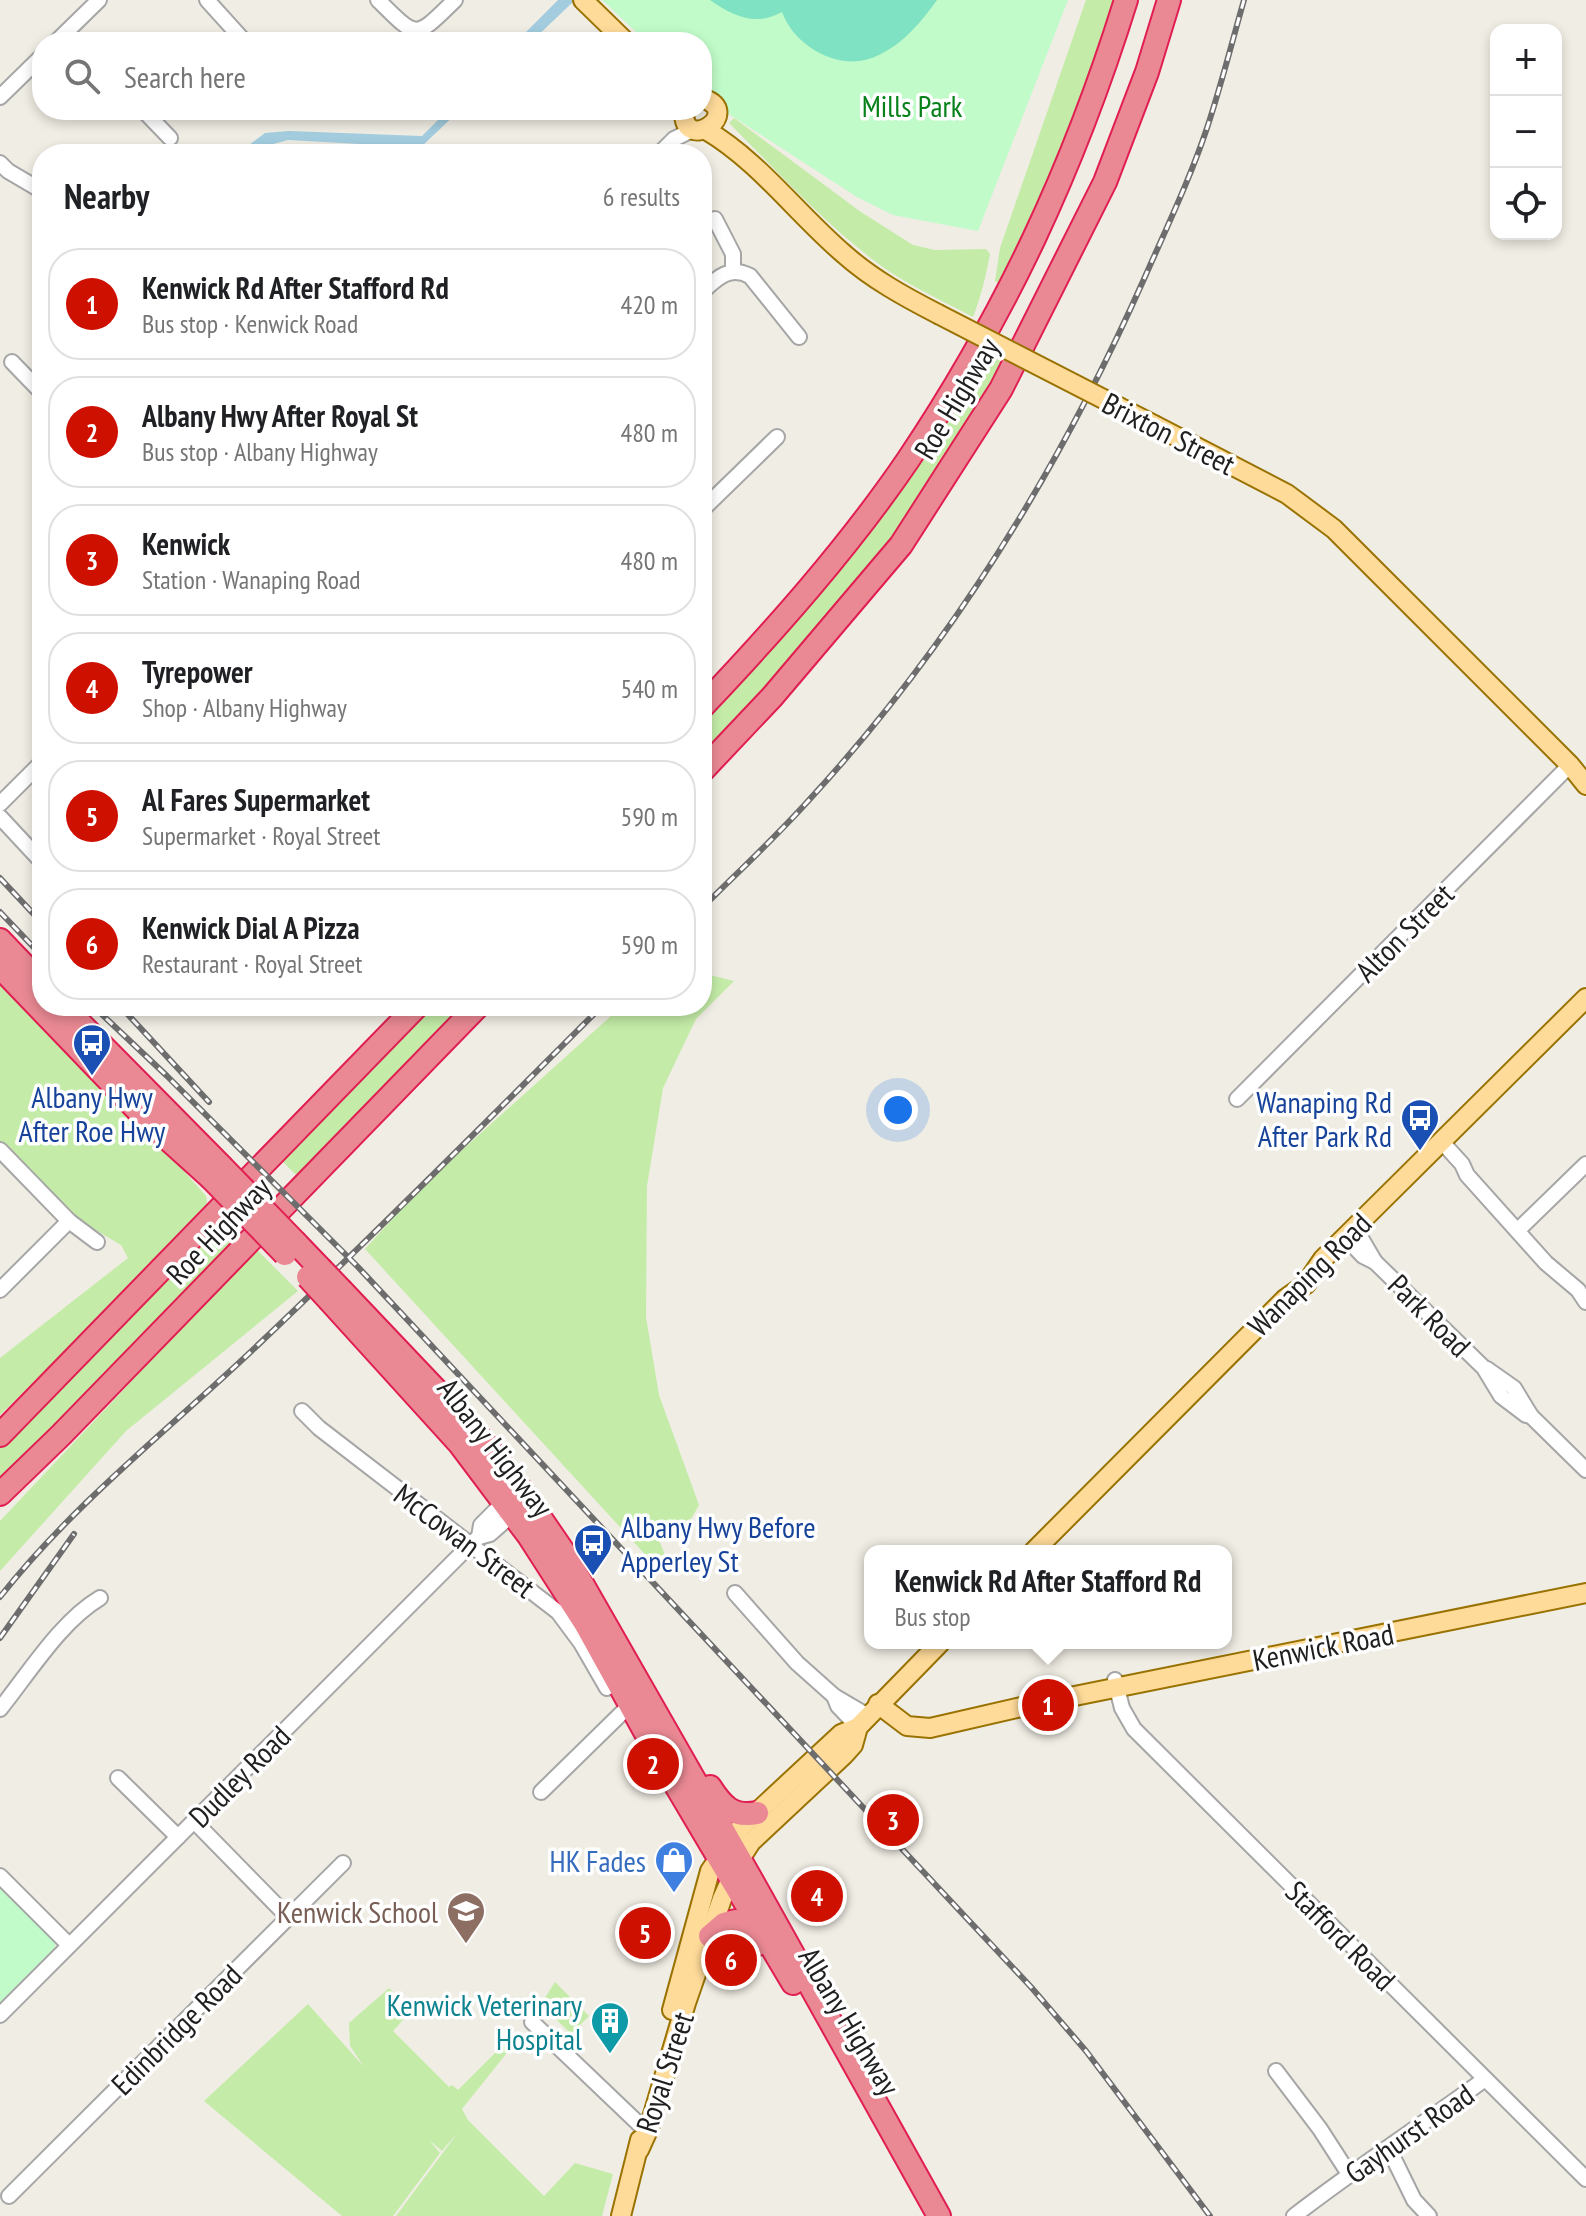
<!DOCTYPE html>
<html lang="en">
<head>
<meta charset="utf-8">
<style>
  body { margin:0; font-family:"PT Sans Narrow",sans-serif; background:#f6f6f6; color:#202124 }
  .controls { position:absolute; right:24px; top:24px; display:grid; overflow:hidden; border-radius:16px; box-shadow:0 4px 12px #0003 }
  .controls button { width:72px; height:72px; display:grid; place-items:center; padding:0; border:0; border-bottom:2px solid #e0e0e0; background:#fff; color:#202124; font:40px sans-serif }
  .you { position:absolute; left:898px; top:1110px; width:28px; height:28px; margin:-20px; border:6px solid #fff; border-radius:50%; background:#1a73e8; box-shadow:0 0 0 12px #1a73e833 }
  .badge { display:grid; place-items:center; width:52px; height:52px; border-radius:50%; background:#cd1000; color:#fff; font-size:26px; font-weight:700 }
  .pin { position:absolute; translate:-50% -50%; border:4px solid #fff; box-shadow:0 2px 8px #0006 }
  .popup { position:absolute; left:864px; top:1545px; width:368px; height:104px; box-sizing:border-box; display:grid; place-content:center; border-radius:16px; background:#fff; filter:drop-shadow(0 2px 6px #0005); font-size:26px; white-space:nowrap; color:#757577 }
  .popup b { font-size:30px; color:#202124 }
  .popup::after { content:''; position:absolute; left:50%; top:100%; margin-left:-16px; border:16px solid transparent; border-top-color:#fff }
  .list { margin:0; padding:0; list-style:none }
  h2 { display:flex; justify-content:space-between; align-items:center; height:104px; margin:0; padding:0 32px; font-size:34px }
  h2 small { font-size:26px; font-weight:400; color:#757577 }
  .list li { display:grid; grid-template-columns:52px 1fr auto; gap:24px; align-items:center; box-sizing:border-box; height:112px; margin:0 16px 16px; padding:0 16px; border:2px solid #e0e0e0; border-radius:32px }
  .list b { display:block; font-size:30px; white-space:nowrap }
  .list p { margin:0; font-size:26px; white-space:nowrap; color:#757577 }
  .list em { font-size:26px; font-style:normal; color:#757577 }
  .icon { flex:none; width:44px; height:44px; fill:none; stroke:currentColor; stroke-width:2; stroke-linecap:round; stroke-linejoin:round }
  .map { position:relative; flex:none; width:1586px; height:2216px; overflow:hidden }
  .search { position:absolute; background:#fff; box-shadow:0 4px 12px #0003; left:32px; top:32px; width:680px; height:88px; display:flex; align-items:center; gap:20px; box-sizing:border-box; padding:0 28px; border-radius:32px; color:#757577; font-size:30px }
  .panel { position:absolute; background:#fff; box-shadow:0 4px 12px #0003; left:32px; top:144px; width:680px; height:872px; border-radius:32px }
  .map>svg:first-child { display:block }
  .grass { fill:#c4eca8 }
  .park { fill:#c0fbc9 }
  .pitch { fill:#7fe2c3 }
  .water { fill:#a3cddf }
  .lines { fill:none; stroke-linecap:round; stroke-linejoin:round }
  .minor-casing { stroke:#a6a6a6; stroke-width:18 }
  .major-casing { stroke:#997200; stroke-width:22 }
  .highway-casing { stroke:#e11e52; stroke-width:26 }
  .minor { stroke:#fff; stroke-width:14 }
  .major { stroke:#ffdb9a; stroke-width:18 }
  .highway { stroke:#ea8994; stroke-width:22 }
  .rail-casing { stroke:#6d6d6d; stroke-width:6 }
  .rail { stroke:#fff; stroke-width:3; stroke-dasharray:9; stroke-linecap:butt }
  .major-bridge-casing { stroke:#997200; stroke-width:22; stroke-linecap:butt }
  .highway-bridge-casing { stroke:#e11e52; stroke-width:26; stroke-linecap:butt }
  .major-bridge { stroke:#ffdb9a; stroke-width:18 }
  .highway-bridge { stroke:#ea8994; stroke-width:22 }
  .labels { text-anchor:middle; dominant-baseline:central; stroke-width:7; stroke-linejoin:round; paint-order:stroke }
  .park-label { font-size:30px; fill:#07821b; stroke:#fff }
  .street-label { font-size:30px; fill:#1f1f1f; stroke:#fff }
  .transit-label { font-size:30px; fill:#164399; stroke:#fff }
  .shop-label { font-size:30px; fill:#366cbe; stroke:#fff; text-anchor:end }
  .education-label { font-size:30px; fill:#785e54; stroke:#fff; text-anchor:end }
  .culture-label { font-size:30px; fill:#0d838f; stroke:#fff; text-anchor:end }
</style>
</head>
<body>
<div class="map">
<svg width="1586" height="2216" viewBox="0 0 1586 2216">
  <rect width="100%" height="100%" fill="#f0ede4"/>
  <!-- grass -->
  <g class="grass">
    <path d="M 1086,0 L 1114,0 C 1087,92 1042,198 998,283 L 995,281 L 1000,248 Z"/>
    <path d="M 734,118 L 861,212 L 913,245 L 935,250 L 986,249 L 990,254 C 986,276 981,296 973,317 C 939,299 903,283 872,259 C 820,219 775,169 729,123 Z"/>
    <path d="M 985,347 L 1012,361 L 905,524 L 809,643 L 702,758 L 702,720 L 721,701 Z"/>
    <path d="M 702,973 L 734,981 L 696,1019 L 663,1088 L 647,1186 L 646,1317 L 659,1395 L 699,1505 L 690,1521 L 659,1540 L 667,1560 L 652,1562 L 365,1249 L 421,1187 L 622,1006 L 702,1006 Z"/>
    <path d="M 0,984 L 136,1117 L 206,1196 L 208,1209 L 0,1415 L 0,1358 L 128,1258 L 121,1245 L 70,1215 L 0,1142 Z"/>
    <path d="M 427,1006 L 465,1006 L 299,1178 L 280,1159 Z"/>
    <path d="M 225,1216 L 243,1235 L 0,1481 L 0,1447 Z"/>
    <path d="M 256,1249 L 298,1291 L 126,1431 L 0,1571 L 0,1521 Z"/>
    <path d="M 555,1982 L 589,2016 L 571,2034 L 541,2004 Z"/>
    <path d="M 389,1988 L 412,2010 L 393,2031 L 449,2087 L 452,2085 L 458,2090 L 516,2032 L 522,2034 L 462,2109 L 468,2120 L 544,2196 L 575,2163 L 613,2174 L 602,2216 L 396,2216 L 459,2131 L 442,2151 L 429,2140 L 440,2153 L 393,2216 L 342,2216 L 204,2101 L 308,2004 L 364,2067 L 350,2046 L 349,2023 Z"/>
  </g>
  <!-- park -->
  <g class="park">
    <path d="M 602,0 L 1068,0 L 978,231 L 893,215 L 857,197 L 721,109 L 702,91 L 702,42 L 647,42 Z"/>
    <path d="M 0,1883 L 56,1940 L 54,1952 L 0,2007 Z"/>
  </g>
  <!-- pitch -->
  <path class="pitch" d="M 710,0 L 937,0 C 921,22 904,43 879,55 C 843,74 795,48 782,12 C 755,27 733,16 710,0 Z"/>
  <!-- water -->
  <g class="water">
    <path d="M 558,0 L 575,0 L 531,42 L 516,42 Z"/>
    <path d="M 448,110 L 460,110 L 420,148 L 404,151 L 377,145 L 288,140 L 266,146 L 255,154 L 237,154 L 265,133 L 289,131 L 422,136 Z"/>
  </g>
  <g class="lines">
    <defs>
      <g id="minor">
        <path d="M 207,0 L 245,42"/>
        <path d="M 378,0 C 418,40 415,39 455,0"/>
        <path d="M 56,42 L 99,0"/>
        <path d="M 0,97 L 42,56"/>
        <path d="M 143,110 L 170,138"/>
        <path d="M 659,154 L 674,139 L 694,129"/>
        <path d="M 0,163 L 8,171 L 42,191"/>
        <path d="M 715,219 L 733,254 L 733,270"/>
        <path d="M 702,292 C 717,278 730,265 750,276 L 799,337"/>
        <path d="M 12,362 L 42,393"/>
        <path d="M 702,510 L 777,437"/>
        <path d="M 0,804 L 42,762"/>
        <path d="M 0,817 L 42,862"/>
        <path d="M 1237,1099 L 1570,765"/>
        <path d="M 1442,1142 L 1462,1164 L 1467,1175 L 1546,1263 L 1578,1290 L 1586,1302"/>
        <path d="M 0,1150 L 69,1221 L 97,1242"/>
        <path d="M 1355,1228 L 1375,1262"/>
        <path d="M 1518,1230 L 1586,1164"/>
        <path d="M 1345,1237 L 1363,1256 L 1375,1262 L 1484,1368 L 1501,1396 L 1526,1415 L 1531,1416"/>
        <path d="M 0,1290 L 69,1221"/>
        <path d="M 1487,1369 L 1514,1388 L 1531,1416 L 1586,1470"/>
        <path d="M 302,1411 L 319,1428 L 558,1612 L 581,1643 L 607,1688"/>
        <path d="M 479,1537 L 481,1525 L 505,1501 L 510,1502"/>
        <path d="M 735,1593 L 797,1663 L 834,1696 L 868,1716"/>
        <path d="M 1115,1680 L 1122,1708 L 1134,1729 L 1586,2179"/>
        <path d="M 834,1696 L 838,1706 L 858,1727"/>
        <path d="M 0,1709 C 29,1673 61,1621 100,1598"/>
        <path d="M 118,1778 L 178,1837"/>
        <path d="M 541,1792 L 631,1704"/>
        <path d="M 194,1821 L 288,1917"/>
        <path d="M 0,1876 L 69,1945"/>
        <path d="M 0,2015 L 471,1544 L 479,1537 L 490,1534 L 514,1513 L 514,1509"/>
        <path d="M 532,2022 L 641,2126"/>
        <path d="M 1276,2071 L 1320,2129 L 1349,2174"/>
        <path d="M 1389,2149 L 1414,2200 L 1429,2216"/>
        <path d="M 9,2196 L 343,1863"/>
        <path d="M 1294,2216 C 1356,2168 1422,2125 1485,2079"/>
      </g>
      <g id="major">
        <path d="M 583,0 L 626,42"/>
        <path d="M 684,110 C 682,156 746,112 702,98"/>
        <path d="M 706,130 C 759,161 797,214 844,254 C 872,279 905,297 938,314"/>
        <path d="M 1156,426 L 1287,494 L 1334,529 L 1570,765 L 1586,785"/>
        <path d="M 1034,1551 L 1285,1299 L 1306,1284 L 1323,1259 L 1586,998"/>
        <path d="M 878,1704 L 907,1726 L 930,1728 L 1030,1705 L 1586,1593"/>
        <path d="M 672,2010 L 710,1871 L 740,1828 L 841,1734 L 858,1727"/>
        <path d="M 639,2150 L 649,2128 L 686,2003 L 722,1899 L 740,1859 L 751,1842 L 844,1755 L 853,1745 L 858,1727 L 940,1643"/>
        <path d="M 621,2216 L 640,2140"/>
      </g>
      <g id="highway">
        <path d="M 702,707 C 775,630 848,548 908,460 C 1006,314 1074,167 1126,0"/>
        <path d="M 702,771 L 772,697 L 901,545 L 1001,389 L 1105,182 L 1147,72 L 1169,0"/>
        <path d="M 0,940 L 42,984"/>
        <path d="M 0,967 L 148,1121 L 210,1177"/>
        <path d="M 63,1006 L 221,1166"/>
        <path d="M 296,1243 L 320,1268"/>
        <path d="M 342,1291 L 472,1428 L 519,1487 L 565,1554 L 752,1881 L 939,2216"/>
        <path d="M 331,1302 L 459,1443 L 529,1536 L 585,1623 L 658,1755 L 793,1983"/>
        <path d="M 0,1435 L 417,1006"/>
        <path d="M 0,1494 L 61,1435 L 478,1006"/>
        <path d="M 710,1787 C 722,1806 733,1818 757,1813"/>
        <path d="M 710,1936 L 724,1924 L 736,1921 L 748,1929 L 758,1944"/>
      </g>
    </defs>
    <!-- minor casing -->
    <use href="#minor" class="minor-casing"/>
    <!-- major casing -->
    <use href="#major" class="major-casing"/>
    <!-- highway casing -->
    <use href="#highway" class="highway-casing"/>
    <!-- minor -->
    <use href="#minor" class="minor"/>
    <!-- major -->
    <use href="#major" class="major"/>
    <!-- highway -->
    <use href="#highway" class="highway"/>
    <defs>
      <g id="rail">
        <path d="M 0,878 L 42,923"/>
        <path d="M 702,908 C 738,872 775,838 809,800 C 949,648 1060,468 1144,279 C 1166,229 1190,179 1207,128 C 1221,86 1232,42 1244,0"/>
        <path d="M 0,912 L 42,956"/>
        <path d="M 93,1006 L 167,1076 L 358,1267 L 1031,1987 L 1086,2051 L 1210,2216"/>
        <path d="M 120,1006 L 209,1102"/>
        <path d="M 0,1597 C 76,1501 172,1427 260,1343 C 376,1233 489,1119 602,1006"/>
        <path d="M 0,1638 L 74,1534"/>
      </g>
    </defs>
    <!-- rail casing -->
    <use href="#rail" class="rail-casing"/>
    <!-- rail -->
    <use href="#rail" class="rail"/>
    <defs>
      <path id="major-bridge" d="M 938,314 L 1156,426"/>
      <g id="highway-bridge">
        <path d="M 221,1166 L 296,1243"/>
        <path d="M 210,1177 L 285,1254"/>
        <path d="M 320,1268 L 342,1291"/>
        <path d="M 308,1277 L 331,1302"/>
      </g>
    </defs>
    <!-- major-bridge casing -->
    <use href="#major-bridge" class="major-bridge-casing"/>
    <!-- highway-bridge casing -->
    <use href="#highway-bridge" class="highway-bridge-casing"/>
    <!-- major-bridge -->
    <use href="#major-bridge" class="major-bridge"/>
    <!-- highway-bridge -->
    <use href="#highway-bridge" class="highway-bridge"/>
  </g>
  <!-- icons -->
  <defs>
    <symbol id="bus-pin" viewBox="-11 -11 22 30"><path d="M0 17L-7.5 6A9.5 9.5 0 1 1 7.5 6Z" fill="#1a4fb4" stroke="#fff"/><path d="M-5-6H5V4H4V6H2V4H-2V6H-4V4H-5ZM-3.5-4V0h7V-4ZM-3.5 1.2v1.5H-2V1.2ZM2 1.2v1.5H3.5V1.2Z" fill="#fff"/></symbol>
    <symbol id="shop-pin" viewBox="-11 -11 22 30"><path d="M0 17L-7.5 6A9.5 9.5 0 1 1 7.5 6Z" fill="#3f7fe0" stroke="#fff"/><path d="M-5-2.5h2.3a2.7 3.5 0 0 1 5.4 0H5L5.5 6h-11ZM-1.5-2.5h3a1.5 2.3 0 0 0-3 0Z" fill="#fff"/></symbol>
    <symbol id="school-pin" viewBox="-11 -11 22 30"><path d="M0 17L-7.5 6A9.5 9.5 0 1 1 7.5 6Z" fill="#8d6e63" stroke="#fff"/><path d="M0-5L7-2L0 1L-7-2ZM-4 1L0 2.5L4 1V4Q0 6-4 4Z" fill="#fff"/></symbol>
    <symbol id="building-pin" viewBox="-11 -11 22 30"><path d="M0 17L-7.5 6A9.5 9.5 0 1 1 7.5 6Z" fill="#0f9aa8" stroke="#fff"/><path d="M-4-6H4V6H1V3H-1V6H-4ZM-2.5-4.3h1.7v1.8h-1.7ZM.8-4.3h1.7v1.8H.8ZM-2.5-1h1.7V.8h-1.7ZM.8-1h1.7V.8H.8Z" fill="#fff"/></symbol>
  </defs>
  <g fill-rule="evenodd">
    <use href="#bus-pin" x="70" y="1021" width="44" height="60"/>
    <use href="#bus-pin" x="1398" y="1096" width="44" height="60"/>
    <use href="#bus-pin" x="571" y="1521" width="44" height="60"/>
    <use href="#shop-pin" x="652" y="1838" width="44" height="60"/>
    <use href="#school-pin" x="444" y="1889" width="44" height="60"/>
    <use href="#building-pin" x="588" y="1999" width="44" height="60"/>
  </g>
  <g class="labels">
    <!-- park labels -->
    <g class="park-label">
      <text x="912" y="105">Mills Park</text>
    </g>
    <!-- street labels -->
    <g class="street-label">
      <text transform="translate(956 398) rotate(-59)">Roe Highway</text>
      <text transform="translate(1169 433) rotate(27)">Brixton Street</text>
      <text transform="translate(1404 932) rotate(-45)">Alton Street</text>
      <text transform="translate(218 1230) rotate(-46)">Roe Highway</text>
      <text transform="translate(1309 1274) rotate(-45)">Wanaping Road</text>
      <text transform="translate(1430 1315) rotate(45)">Park Road</text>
      <text transform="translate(496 1447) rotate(52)">Albany Highway</text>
      <text transform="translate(465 1540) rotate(37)">McCowan Street</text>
      <text transform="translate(1323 1646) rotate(-11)">Kenwick Road</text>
      <text transform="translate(239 1776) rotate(-45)">Dudley Road</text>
      <text transform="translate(1341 1935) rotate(45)">Stafford Road</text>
      <text transform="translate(850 2021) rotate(59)">Albany Highway</text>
      <text transform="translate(176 2029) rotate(-45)">Edinbridge Road</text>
      <text transform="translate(664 2072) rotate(-72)">Royal Street</text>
      <text transform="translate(1409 2133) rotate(-35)">Gayhurst Road</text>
    </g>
    <!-- transit labels -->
    <g class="transit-label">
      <text x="92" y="1096">Albany Hwy<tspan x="92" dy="34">After Roe Hwy</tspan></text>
      <text x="1392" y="1101" text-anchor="end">Wanaping Rd<tspan x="1392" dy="34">After Park Rd</tspan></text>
      <text x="621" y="1526" text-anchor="start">Albany Hwy Before<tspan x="621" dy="34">Apperley St</tspan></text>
    </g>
    <!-- shop labels -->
    <g class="shop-label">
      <text x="646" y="1860">HK Fades</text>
    </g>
    <!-- education labels -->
    <g class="education-label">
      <text x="438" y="1911">Kenwick School</text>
    </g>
    <!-- culture labels -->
    <g class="culture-label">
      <text x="582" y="2004">Kenwick Veterinary<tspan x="582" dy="34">Hospital</tspan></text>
    </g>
  </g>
</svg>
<div class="controls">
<button>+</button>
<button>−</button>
<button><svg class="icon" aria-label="locate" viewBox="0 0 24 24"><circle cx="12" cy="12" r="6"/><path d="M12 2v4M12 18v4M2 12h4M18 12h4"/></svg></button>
</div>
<div class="you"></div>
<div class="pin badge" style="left:1048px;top:1705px">1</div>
<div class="popup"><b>Kenwick Rd After Stafford Rd</b>Bus stop</div>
<div class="pin badge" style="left:653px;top:1764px">2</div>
<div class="pin badge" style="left:893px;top:1820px">3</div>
<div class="pin badge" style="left:817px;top:1896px">4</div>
<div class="pin badge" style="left:645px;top:1933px">5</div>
<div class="pin badge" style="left:731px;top:1960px">6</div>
<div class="search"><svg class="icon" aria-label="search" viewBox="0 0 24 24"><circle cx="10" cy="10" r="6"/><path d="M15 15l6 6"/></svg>Search here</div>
<section class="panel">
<h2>Nearby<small>6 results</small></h2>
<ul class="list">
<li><span class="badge">1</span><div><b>Kenwick Rd After Stafford Rd</b><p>Bus stop · Kenwick Road</p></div><em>420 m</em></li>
<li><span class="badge">2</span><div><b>Albany Hwy After Royal St</b><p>Bus stop · Albany Highway</p></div><em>480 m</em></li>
<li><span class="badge">3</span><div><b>Kenwick</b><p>Station · Wanaping Road</p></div><em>480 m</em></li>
<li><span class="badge">4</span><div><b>Tyrepower</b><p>Shop · Albany Highway</p></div><em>540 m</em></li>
<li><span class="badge">5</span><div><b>Al Fares Supermarket</b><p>Supermarket · Royal Street</p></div><em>590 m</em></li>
<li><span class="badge">6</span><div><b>Kenwick Dial A Pizza</b><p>Restaurant · Royal Street</p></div><em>590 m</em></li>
</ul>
</section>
</div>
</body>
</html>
